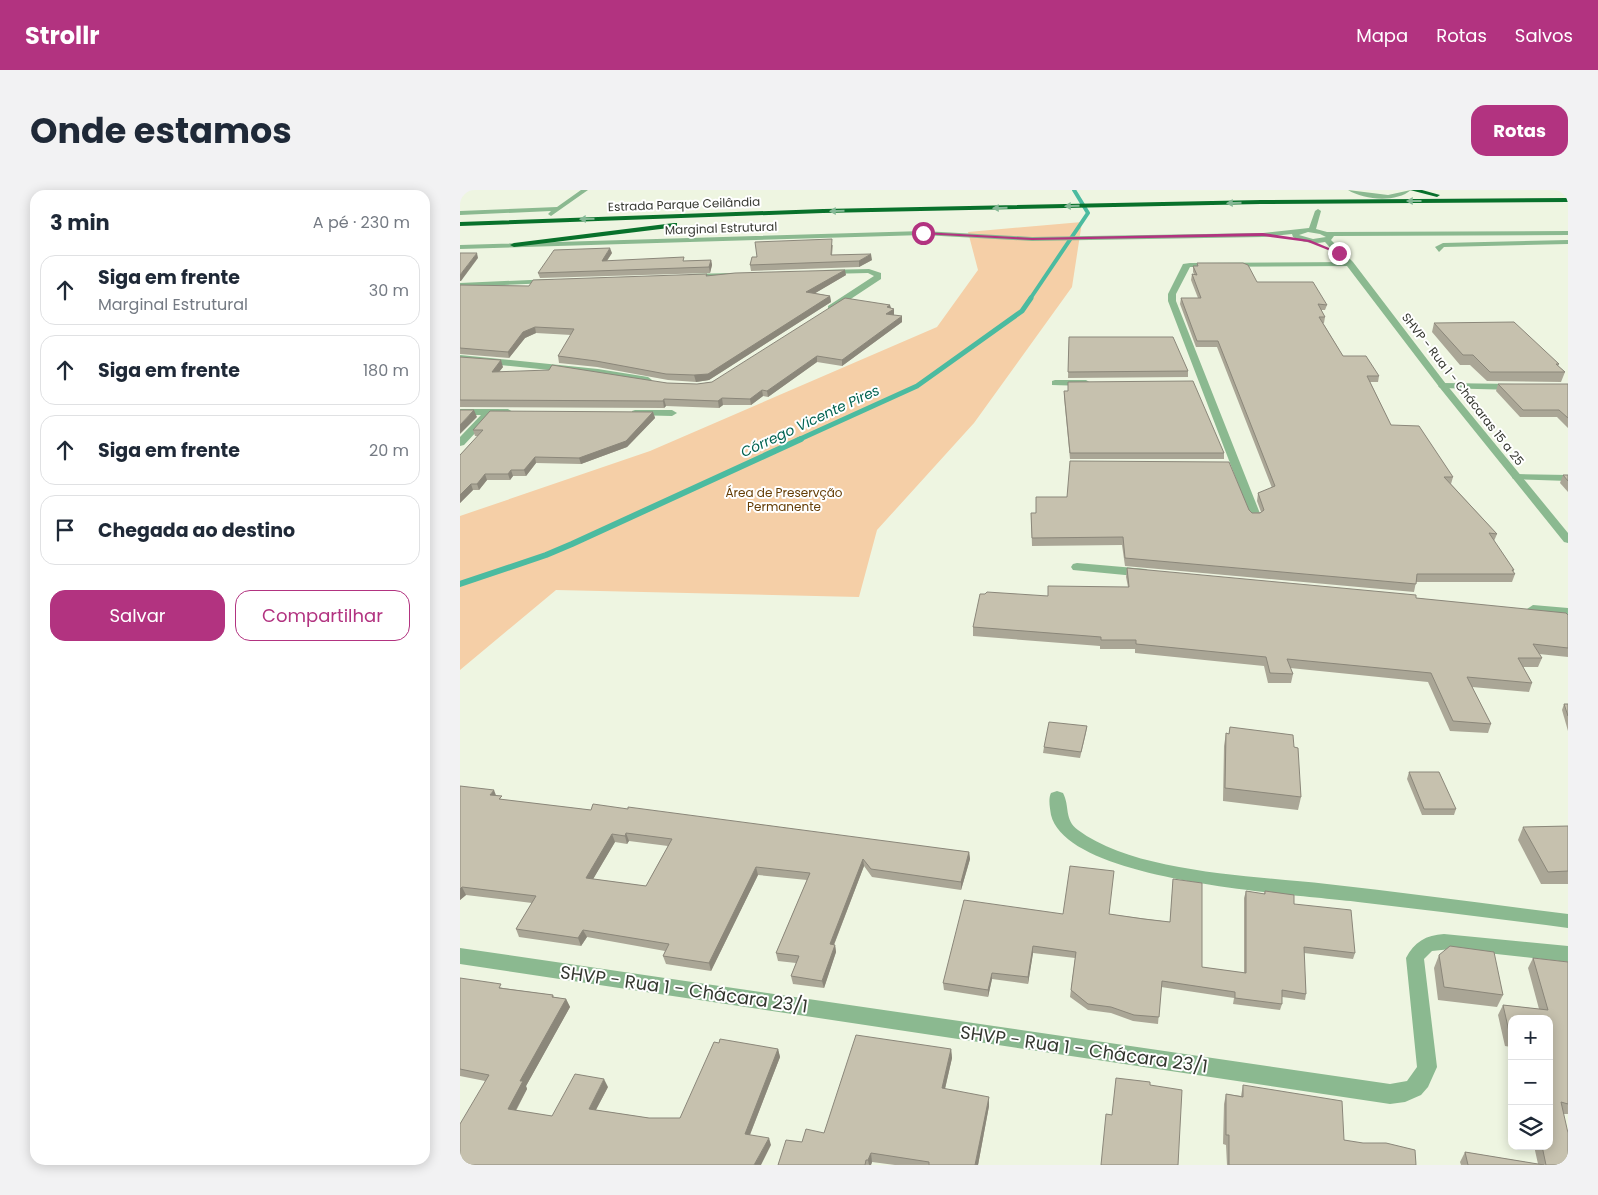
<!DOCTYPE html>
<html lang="pt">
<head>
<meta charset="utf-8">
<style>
  body { margin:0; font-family:Poppins,sans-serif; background:#f2f2f3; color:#1f2937 }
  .controls { position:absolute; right:15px; bottom:15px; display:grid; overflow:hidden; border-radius:10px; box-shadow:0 2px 12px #0003 }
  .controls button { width:45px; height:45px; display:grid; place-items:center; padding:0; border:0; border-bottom:1px solid #e0e1e3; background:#fff; color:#1f2937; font:25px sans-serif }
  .stop { position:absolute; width:15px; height:15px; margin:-11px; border:4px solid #b23380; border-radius:50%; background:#fff }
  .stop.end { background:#b23380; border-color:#fff; box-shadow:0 1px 5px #0008 }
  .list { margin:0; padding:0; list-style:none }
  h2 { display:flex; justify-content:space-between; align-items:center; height:65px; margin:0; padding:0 20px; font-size:21px }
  h2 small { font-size:16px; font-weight:400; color:#747a83 }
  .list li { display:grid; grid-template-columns:32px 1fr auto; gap:15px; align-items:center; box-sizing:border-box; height:70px; margin:0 10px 10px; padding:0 10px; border:1px solid #e0e1e3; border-radius:15px }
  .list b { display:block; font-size:19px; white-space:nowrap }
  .list p { margin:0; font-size:16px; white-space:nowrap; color:#747a83 }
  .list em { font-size:16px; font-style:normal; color:#747a83 }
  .actions { display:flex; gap:10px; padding:15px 20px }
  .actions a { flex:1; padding:11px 0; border:1px solid #b23380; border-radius:15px; text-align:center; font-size:18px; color:#b23380 }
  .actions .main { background:#b23380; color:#fff }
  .icon { flex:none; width:28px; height:28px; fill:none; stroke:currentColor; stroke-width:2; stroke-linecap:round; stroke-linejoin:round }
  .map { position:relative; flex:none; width:1108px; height:975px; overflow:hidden; border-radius:15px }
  header { display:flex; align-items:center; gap:30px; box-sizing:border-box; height:70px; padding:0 25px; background:#b23380; color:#fff }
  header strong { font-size:24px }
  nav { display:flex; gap:28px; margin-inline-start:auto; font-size:18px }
  .intro { display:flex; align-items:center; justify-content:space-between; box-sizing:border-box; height:120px; padding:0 30px }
  h1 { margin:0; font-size:35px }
  .button { padding:12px 22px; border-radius:15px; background:#b23380; color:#fff; font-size:18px; font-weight:700 }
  main { display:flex; gap:30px; padding:0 30px }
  aside { flex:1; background:#fff; border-radius:15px; box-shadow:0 2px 12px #0003 }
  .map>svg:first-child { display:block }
  .green { fill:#f5cfa7 }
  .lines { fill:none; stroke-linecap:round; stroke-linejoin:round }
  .stream-far2 { stroke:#4bbba0; stroke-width:4 }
  .stream-far1 { stroke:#4bbba0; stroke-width:5 }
  .stream { stroke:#4bbba0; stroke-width:6 }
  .service { fill:#8bb990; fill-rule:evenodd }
  .minor { fill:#8bb990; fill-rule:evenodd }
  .tertiary { fill:#8bb990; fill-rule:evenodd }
  .motorway { fill:#08712b; fill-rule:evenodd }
  .wall { fill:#aaa696; fill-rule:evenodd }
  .shaded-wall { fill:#8b877a }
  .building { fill:#c6c1ae; stroke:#8b877a; fill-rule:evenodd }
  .oneway { fill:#84b895 }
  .route { fill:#b23380 }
  .labels { text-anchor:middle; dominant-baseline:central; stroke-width:4; stroke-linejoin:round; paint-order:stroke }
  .far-street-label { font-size:12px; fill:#353730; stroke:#fff }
  .far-park-label { font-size:12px; fill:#643d05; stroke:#fff }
  .far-water-label { font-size:14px; font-style:italic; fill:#026351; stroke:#fff }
  .near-street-label { font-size:18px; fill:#353730; stroke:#fff }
</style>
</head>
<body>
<header>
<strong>Strollr</strong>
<nav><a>Mapa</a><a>Rotas</a><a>Salvos</a></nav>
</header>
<div class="intro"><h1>Onde estamos</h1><a class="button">Rotas</a></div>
<main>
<aside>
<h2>3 min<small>A pé · 230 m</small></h2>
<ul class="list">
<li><svg class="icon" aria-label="ahead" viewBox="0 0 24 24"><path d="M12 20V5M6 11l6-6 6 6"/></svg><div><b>Siga em frente</b><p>Marginal Estrutural</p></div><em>30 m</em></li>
<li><svg class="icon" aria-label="ahead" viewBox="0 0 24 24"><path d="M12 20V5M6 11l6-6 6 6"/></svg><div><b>Siga em frente</b></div><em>180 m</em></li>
<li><svg class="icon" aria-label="ahead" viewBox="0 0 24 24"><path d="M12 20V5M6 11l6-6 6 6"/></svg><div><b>Siga em frente</b></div><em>20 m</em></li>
<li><svg class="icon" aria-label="arrive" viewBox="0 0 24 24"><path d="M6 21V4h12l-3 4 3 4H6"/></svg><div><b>Chegada ao destino</b></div></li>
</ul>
<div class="actions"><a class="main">Salvar</a><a>Compartilhar</a></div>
</aside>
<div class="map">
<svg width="1108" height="975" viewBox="0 0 1108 975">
  <rect width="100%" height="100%" fill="#eef5e1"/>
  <!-- green -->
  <path class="green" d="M 622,32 L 612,97 L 514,233 L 417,340 L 399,407 L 96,400 L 0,480 L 0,326 L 190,261 L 477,137 L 518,80 L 508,42 Z"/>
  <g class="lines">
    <!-- stream-far2 -->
    <path class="stream-far2" d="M 570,109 L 628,23 L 614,0"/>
    <!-- stream-far1 -->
    <path class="stream-far1" d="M 338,250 L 457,196 L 562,121 L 571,108"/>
    <!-- stream -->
    <path class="stream" d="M 0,394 L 86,365 L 112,354 L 341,249"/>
    <!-- service -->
    <g class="service">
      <path d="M 121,0 L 128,0 L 91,26 L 88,24 L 91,21 L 0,25 L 0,21 L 97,17 Z"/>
      <path d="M 1108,50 L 1108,54 L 984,57 L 979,62 L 975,57 L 983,53 Z"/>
    </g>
    <!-- minor -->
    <g class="minor">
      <path d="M 893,72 L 893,76 L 890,76 L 730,77 L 716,104 L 716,111 L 801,326 L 799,328 L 791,328 L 708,111 L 708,104 L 723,74 L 730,73 Z"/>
      <path d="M 409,79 L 421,83 L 421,89 L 374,120 L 368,120 L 368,116 L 414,86 L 408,83 L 367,84 L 364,84 L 364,80 Z"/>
      <path d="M 273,83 L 277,85 L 276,87 L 229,88 L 225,86 L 229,84 Z"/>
      <path d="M 93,89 L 94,91 L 90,93 L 0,97 L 0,93 Z"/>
      <path d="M 0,165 L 138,179 L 188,187 L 192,190 L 188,193 L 138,185 L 0,171 Z"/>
      <path d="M 595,190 L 626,190 L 631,193 L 626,196 L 592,195 L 592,191 Z"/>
      <path d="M 983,193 L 1055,194 L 1060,197 L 1055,200 L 980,198 L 978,196 Z"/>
      <path d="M 0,219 L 48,219 L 53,222 L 48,225 L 32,225 L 4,255 L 0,256 L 0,247 L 21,225 L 0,225 Z"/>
      <path d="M 175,220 L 212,220 L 217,223 L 212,226 L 172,225 L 172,221 Z"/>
      <path d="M 1057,284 L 1108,285 L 1108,291 L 1053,289 L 1052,287 L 1053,285 Z"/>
      <path d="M 617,373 L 686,379 L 692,383 L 686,387 L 613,380 L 611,377 L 613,374 Z"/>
      <path d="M 1073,415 L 1108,418 L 1108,426 L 1069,422 L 1067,419 Z"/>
      <path d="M 597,601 L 603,603 C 610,616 604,630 618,640 C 675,683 796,686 867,694 C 948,703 1028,714 1108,724 L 1108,738 C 1038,729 968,720 898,712 C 837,704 608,693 591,625 C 590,618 588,609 591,603 Z"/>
      <path d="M 984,744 L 1108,756 L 1108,772 L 991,759 L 972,761 L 964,769 L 977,877 L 968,897 L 961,905 L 945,912 L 930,914 L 0,774 L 0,758 L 930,894 L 947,891 L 957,877 L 946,768 C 954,752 966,745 984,744 Z"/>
    </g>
    <!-- tertiary -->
    <g class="tertiary">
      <path d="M 888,0 L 928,5 L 951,0 C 936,13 904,10 888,0 Z"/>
      <path d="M 858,19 L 861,21 L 856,39 L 867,42 L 1108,41 L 1108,45 L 874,46 L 871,50 L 893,72 L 986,194 L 1108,343 L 1108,353 L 1104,352 L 980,198 L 887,76 L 865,52 C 854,54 843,53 833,47 L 832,44 L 803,47 L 572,51 L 463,45 L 0,59 L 0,55 L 463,41 L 572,47 L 803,43 L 849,38 L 855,21 ZM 848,42 L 860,44 L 866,47 L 853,49 L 839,45 Z"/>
    </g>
    <!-- motorway -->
    <g class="motorway">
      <path d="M 950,0 L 962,0 L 980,5 L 977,7 Z"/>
      <path d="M 1108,8 L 1108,12 L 801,14 L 363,23 L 0,36 L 0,32 L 363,19 L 801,10 Z"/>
      <path d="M 214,33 L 217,33 L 217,37 L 54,57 L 50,55 L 54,53 Z"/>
    </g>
  </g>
  <!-- wall -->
  <g class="wall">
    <path d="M 373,55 L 372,65 L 412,70 L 399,77 L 291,81 L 290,75 L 297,67 Z"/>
    <path d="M 152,63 L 147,71 L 224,71 L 251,70 L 252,75 L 250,83 L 80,88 L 78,83 Z"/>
    <path d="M 737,73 L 867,115 L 865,120 L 861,120 L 865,127 L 864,133 L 863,133 L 883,166 L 919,186 L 918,192 L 910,192 L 931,235 L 993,287 L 991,294 L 1037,344 L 1034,351 L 1054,380 L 1053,382 L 1055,384 L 1052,392 L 956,392 L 954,402 L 665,376 L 662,355 L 572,356 L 571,323 L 789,320 L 792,323 L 801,322 L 797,311 L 798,303 L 812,298 L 757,157 L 736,157 L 720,114 L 721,108 L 738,108 L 731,90 L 732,84 L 734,84 L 733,82 L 733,76 L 737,76 Z"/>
    <path d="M 386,85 L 355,103 L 370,106 L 371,112 L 249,190 L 236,192 L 208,190 L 137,177 L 99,173 L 98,166 L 111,145 L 76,143 L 65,148 L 49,168 L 0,164 L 0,95 L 69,96 L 247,86 Z"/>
    <path d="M 430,115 L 431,118 L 434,125 L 433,125 L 442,132 L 382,176 L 357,172 L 308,207 L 303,206 L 291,215 L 263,215 L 259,218 L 206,216 L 204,218 L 0,217 L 0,167 L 43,177 L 39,182 L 207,193 L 237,194 L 252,192 Z"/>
    <path d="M 974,133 L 1099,174 L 1098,176 L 1105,182 L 1101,192 L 1027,191 L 1010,175 L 1000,175 L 972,142 Z"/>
    <path d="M 609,147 L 728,181 L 728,187 L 608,188 Z"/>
    <path d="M 1038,194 L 1108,194 L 1108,238 L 1097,227 L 1060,227 L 1036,201 Z"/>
    <path d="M 604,201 L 764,263 L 764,269 L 610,269 L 604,207 Z"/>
    <path d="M 193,222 L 195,228 L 167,257 L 121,274 L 76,273 L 66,286 L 53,286 L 50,290 L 27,290 L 19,300 L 13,300 L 0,313 L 0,265 L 18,246 L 15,246 L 13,240 Z"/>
    <path d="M 1103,285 L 1108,285 L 1108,302 L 1100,293 Z"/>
    <path d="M 667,378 L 956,408 L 1108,425 L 1108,467 L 1079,464 L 1082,468 L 1078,477 L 1063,477 L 1072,493 L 1069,502 L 1012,497 L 1031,534 L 1028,543 L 990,541 L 968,492 L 830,478 L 833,484 L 831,493 L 808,493 L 804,476 L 675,463 L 675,459 L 640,459 L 640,456 L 513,446 L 513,437 L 588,406 L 668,397 L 666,387 Z"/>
    <path d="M 1104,514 L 1108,514 L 1108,541 L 1102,520 Z"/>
    <path d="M 627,536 L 626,543 L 620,568 L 583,563 L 584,557 Z"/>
    <path d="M 770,537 L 834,557 L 841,607 L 838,620 L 763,611 L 764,556 L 766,543 L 769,544 Z"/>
    <path d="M 949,582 L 996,619 L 994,625 L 962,625 L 947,589 Z"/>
    <path d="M 0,596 L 36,606 L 43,610 L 131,620 L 168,619 L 509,662 L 510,669 L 501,700 L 412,687 L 404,676 L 374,755 L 375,755 L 376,762 L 364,798 L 333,794 L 331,786 L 336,773 L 318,771 L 316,763 L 347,690 L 298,685 L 251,781 L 206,774 L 203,766 L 205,761 L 127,747 L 121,756 L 59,747 L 56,739 L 72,713 L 6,705 L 0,710 ZM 169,651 L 208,656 L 186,696 L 133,689 L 155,652 L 167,654 Z"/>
    <path d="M 1108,636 L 1108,694 L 1081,694 L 1058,650 L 1063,637 Z"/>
    <path d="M 713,689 L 742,777 L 784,783 L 784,708 L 786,701 L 804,704 L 805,701 L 834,714 L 895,763 L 893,769 L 844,763 L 846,804 L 845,810 L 822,807 L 822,814 L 820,820 L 773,814 L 774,808 L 701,797 L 698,834 L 673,831 L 651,823 L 628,820 L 610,807 L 615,768 L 573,763 L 568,794 L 532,789 L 528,807 L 484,800 L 483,793 L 603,724 L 649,724 L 710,732 Z"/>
    <path d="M 979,765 L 1043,805 L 1037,817 L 978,810 L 974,778 Z"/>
    <path d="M 1073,768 L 1108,772 L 1108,924 L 1103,924 L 1108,975 L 1001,975 L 1000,972 L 1005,962 L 1078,974 L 1074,956 L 1089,956 L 1052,829 L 1052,861 L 1051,857 L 1045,856 L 1038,825 L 1043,815 L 1079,819 L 1068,778 Z"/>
    <path d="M 0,788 L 43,798 L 93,805 L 94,807 L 106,809 L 110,817 L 66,896 L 67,899 L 56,921 L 92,926 L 148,897 L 136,920 L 189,928 L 220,928 L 259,853 L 318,859 L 320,867 L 290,945 L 311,955 L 0,975 L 25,891 L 0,886 Z"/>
    <path d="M 491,859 L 492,868 L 485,899 L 529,916 L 518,975 L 435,975 L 412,972 L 411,975 L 318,975 L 364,943 Z"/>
    <path d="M 783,895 L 884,950 L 956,975 L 767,975 L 766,955 L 763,954 L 764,914 L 766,904 L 781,906 Z"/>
  </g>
  <!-- shaded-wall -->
  <g class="shaded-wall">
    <path d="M 150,58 L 152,63 L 143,76 L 142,71 Z"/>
    <path d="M 17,63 L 18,68 L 1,91 L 0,91 L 0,85 Z"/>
    <path d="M 411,64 L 412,70 L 399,77 L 399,71 Z"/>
    <path d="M 251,70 L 252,75 L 250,83 L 249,77 Z"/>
    <path d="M 385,80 L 386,85 L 347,108 L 346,102 Z"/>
    <path d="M 370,106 L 371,112 L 249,190 L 236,192 L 234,185 Z"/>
    <path d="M 430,115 L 431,120 L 434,119 L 434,125 L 426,130 L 427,117 Z"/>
    <path d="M 442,126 L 442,132 L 382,176 L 382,170 Z"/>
    <path d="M 75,137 L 76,143 L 65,148 L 49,168 L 48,162 L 63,142 Z"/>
    <path d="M 357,166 L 357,172 L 308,207 L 307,201 Z"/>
    <path d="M 41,170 L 43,177 L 34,188 L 32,182 Z"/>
    <path d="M 302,200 L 303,206 L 291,215 L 290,209 Z"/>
    <path d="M 262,208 L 263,215 L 259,218 L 258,211 Z"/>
    <path d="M 204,209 L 206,216 L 204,218 L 203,211 Z"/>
    <path d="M 14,220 L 17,227 L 0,244 L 0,235 Z"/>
    <path d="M 193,222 L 195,228 L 167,257 L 121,274 L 119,268 Z"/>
    <path d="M 75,267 L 76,273 L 66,286 L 64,280 Z"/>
    <path d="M 51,280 L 53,286 L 50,290 L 48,284 Z"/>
    <path d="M 25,284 L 27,290 L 19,300 L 17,294 Z"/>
    <path d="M 11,294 L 13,300 L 0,313 L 0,305 Z"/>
    <path d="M 34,600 L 37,608 L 30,605 Z"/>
    <path d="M 166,643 L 169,651 L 167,654 L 165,646 Z"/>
    <path d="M 152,644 L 155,652 L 129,696 L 126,688 Z"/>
    <path d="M 509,662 L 510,669 L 501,700 L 501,692 Z"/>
    <path d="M 403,669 L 404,676 L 371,762 L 370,754 Z"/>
    <path d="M 296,677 L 298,685 L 251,781 L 249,773 Z"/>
    <path d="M 2,697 L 6,705 L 0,710 L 0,699 Z"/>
    <path d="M 123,740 L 127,747 L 121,756 L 118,748 Z"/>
    <path d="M 375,755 L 376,762 L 364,798 L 362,791 Z"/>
    <path d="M 573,756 L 573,763 L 568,794 L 568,787 Z"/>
    <path d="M 532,783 L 532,789 L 528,807 L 528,800 Z"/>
    <path d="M 106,809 L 110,817 L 66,896 L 67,899 L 52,927 L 48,919 L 60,891 Z"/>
    <path d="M 318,859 L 320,867 L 287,952 L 285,944 Z"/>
    <path d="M 491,859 L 492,868 L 483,907 L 482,898 Z"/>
    <path d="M 144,889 L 148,897 L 132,927 L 129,919 Z"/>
    <path d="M 529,907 L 529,916 L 518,975 L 515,975 Z"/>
    <path d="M 309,948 L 311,955 L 301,975 L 294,975 Z"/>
    <path d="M 411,963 L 412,972 L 411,975 L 409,975 L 408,970 Z"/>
  </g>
  <!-- building -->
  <g class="building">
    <path d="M 372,49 L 371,65 L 411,64 L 399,71 L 290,75 L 292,67 L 297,67 L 295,52 Z"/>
    <path d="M 150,58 L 142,71 L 224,67 L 223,71 L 251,70 L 249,77 L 78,83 L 94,60 Z"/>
    <path d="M 0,63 L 17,63 L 0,85 Z"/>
    <path d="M 737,73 L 783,73 L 788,75 L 797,92 L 853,92 L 867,115 L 858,114 L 865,127 L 859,127 L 883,166 L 906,166 L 919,186 L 907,186 L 931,235 L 959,236 L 993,287 L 984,287 L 1037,344 L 1029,343 L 1054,380 L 1052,380 L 1055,384 L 957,384 L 956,394 L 665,368 L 663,347 L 572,348 L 571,323 L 576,323 L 576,307 L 607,307 L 610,271 L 769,272 L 789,320 L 792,323 L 800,323 L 804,320 L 798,303 L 815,296 L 758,151 L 737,151 L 721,108 L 741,108 L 732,84 L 737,85 L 733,76 L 738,76 Z"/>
    <path d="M 385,80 L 346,102 L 370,106 L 248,184 L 234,185 L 206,184 L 136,171 L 98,166 L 114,139 L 75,137 L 63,142 L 48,162 L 0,158 L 0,95 L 69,96 L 73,90 L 247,84 L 246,86 L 275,83 Z"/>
    <path d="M 385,108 L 430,115 L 427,117 L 434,119 L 426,124 L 442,126 L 382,170 L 357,166 L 307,201 L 302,200 L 290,209 L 262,208 L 258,211 L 204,209 L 203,211 L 0,210 L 0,167 L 41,170 L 32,182 L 89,180 L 92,175 L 207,193 L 237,194 L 252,192 Z"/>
    <path d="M 1054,132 L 1099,174 L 1096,174 L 1105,182 L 1030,182 L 1013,165 L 1003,165 L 974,133 Z"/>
    <path d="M 609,147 L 713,147 L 728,181 L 608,182 Z"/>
    <path d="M 733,191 L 764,263 L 610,263 L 604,201 L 608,201 L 608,192 Z"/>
    <path d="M 1038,194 L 1108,194 L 1108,228 L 1099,220 L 1063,220 Z"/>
    <path d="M 0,220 L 14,220 L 0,235 Z"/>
    <path d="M 30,221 L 193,222 L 166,251 L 119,268 L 75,267 L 64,280 L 51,280 L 48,284 L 25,284 L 17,294 L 11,294 L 0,305 L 0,265 L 23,240 L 13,240 Z"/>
    <path d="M 1103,285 L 1108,285 L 1108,291 Z"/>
    <path d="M 667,378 L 956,405 L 956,408 L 1106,423 L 1108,425 L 1108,458 L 1073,454 L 1082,468 L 1058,468 L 1072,493 L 1007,487 L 1031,534 L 993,531 L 971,483 L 827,469 L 833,484 L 810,483 L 806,467 L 676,454 L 676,450 L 641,450 L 641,447 L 513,437 L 520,404 L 525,404 L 527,402 L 588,406 L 588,396 L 669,397 Z"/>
    <path d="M 1104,514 L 1108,514 L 1108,526 Z"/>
    <path d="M 589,532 L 627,536 L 621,562 L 584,557 Z"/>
    <path d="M 770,537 L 833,545 L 834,557 L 838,558 L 841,607 L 765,598 L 766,543 L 769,544 Z"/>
    <path d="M 949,582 L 979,582 L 996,619 L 964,619 Z"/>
    <path d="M 0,596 L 34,600 L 30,605 L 42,606 L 39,609 L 131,620 L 133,614 L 168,619 L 168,617 L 509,662 L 501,692 L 411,679 L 403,669 L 370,754 L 375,755 L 362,791 L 331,786 L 339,766 L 316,763 L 350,683 L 296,677 L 249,773 L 203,766 L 209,754 L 123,740 L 118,748 L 56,739 L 76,706 L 2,697 L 0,699 ZM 166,643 L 212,649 L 186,696 L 126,688 L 152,644 L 165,646 Z"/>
    <path d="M 1108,636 L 1108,681 L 1088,682 L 1063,637 Z"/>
    <path d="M 610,676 L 654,681 L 649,724 L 684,729 L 710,732 L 713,689 L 742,693 L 742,777 L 786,783 L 786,701 L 805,704 L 805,701 L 834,705 L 834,714 L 891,720 L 895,763 L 844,757 L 846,804 L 822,800 L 822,814 L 775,808 L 775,802 L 702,791 L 699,827 L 674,825 L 651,817 L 628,814 L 611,800 L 616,762 L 573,756 L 568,787 L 532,783 L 528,800 L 483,793 L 504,710 L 603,724 Z"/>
    <path d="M 990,756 L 1034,762 L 1043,805 L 984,797 L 979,765 Z"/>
    <path d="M 1073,768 L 1108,772 L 1108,914 L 1101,912 L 1108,943 L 1108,975 L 1086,975 L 1082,956 L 1089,956 L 1089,829 L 1052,829 L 1052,847 L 1050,846 L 1043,815 L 1088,820 Z"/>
    <path d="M 0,788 L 41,794 L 39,798 L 93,805 L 92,807 L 106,809 L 60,891 L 63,891 L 48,919 L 92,926 L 115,884 L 144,889 L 129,919 L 189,928 L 220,928 L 254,852 L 259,853 L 260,849 L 318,859 L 285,944 L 309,948 L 294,975 L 0,975 L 0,934 L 29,885 L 0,879 Z"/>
    <path d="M 396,845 L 491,859 L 482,898 L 529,907 L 515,975 L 469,975 L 469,972 L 411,963 L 408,970 L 406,970 L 405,975 L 318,975 L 326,950 L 342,952 L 346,939 L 364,943 Z"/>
    <path d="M 656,888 L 690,892 L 690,895 L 722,900 L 718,975 L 641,975 L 646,924 L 652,925 Z"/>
    <path d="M 783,895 L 882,911 L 884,950 L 903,953 L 926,953 L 955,960 L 956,975 L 769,975 L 769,945 L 766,945 L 766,904 L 783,907 Z"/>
    <path d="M 1005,962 L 1084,975 L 1008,975 Z"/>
  </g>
  <!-- one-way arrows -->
  <defs><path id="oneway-solid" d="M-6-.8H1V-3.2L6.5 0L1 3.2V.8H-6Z" transform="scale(1.25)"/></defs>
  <g class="oneway">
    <use href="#oneway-solid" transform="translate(954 11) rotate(180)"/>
    <use href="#oneway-solid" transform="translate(774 13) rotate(179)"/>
    <use href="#oneway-solid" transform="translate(612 16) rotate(178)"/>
    <use href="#oneway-solid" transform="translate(540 18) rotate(179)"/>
    <use href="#oneway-solid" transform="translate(377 21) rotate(179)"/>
    <use href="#oneway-solid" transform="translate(127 29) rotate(178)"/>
  </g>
  <!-- route -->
  <path class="route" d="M 463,42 L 572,48 L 803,43 L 850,50 L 881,63 L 878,64 L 848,52 L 803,46 L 572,50 L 462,44 Z"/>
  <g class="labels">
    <!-- far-street labels -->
    <g class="far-street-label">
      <text transform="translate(224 14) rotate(-2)">Estrada Parque Ceilândia</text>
      <text transform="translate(261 38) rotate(-2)">Marginal Estrutural</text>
      <text transform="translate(1003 199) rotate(52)">SHVP - Rua 1 - Chácaras 15 a 25</text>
    </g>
    <!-- far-park labels -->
    <g class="far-park-label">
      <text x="324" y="302">Área de Preservção<tspan x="324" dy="14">Permanente</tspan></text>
    </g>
    <!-- far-water labels -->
    <g class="far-water-label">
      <text transform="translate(350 231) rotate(-25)">Córrego Vicente Pires</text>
    </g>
    <!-- near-street labels -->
    <g class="near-street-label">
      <text transform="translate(224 799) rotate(8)">SHVP - Rua 1 - Chácara 23/1</text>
      <text transform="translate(624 859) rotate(8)">SHVP - Rua 1 - Chácara 23/1</text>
    </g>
  </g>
</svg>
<div class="controls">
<button>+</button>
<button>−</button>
<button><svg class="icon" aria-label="layers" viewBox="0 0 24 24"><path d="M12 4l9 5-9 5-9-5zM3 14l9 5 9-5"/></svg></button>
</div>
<div class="stop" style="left:463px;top:43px"></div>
<div class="stop end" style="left:879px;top:63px"></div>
</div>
</main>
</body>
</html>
